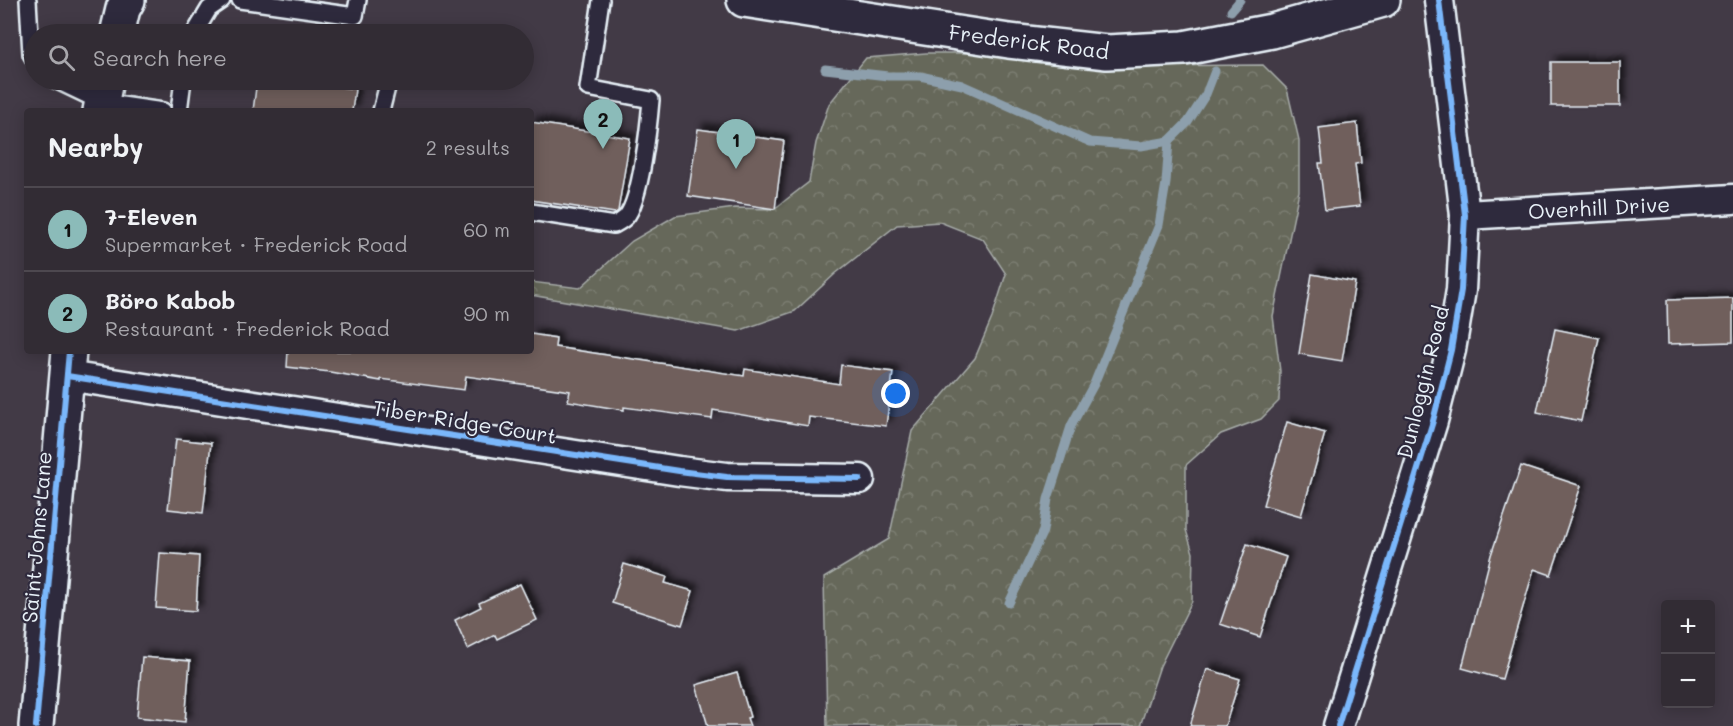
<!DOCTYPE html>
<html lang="en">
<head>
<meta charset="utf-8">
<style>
  body { margin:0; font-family:Mali,sans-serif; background:#3d3840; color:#f1f3f6 }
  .controls { position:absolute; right:18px; bottom:18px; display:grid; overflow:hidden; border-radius:6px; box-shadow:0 3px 15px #0003 }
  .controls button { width:54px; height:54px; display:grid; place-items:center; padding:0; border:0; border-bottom:2px solid #4d484f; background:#322c34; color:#f1f3f6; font:30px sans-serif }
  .you { position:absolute; left:896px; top:394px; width:21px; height:21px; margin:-15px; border:4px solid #fff; border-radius:50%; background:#1a73e8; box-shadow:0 0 0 9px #1a73e833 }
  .badge { display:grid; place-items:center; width:39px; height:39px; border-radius:50%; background:#8bbbb9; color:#111; font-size:20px; font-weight:700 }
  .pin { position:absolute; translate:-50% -50px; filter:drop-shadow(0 2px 3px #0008) }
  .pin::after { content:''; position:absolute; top:32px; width:21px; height:18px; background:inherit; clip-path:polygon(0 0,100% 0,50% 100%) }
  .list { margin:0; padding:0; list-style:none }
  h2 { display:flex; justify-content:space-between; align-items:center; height:78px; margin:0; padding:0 24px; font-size:26px }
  h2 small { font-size:20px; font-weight:400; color:#a8a7ac }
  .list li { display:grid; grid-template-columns:39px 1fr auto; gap:18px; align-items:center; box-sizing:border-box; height:84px; padding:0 24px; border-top:2px solid #4d484f }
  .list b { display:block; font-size:22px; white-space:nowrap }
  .list p { margin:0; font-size:20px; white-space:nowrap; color:#a8a7ac }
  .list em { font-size:20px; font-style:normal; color:#a8a7ac }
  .icon { flex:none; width:33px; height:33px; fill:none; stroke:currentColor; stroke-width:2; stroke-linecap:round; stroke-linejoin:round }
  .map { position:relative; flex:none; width:1733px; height:726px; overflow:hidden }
  .search { position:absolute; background:#322c34; box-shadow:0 3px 15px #0003; left:24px; top:24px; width:510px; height:66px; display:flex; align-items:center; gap:15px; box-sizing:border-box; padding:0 21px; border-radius:33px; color:#a8a7ac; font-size:22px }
  .panel { position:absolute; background:#322c34; box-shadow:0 3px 15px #0003; left:24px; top:108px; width:510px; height:246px; border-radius:6px }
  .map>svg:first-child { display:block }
  .forest { fill:url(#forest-crowns); stroke:#a7aca9; stroke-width:1.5 }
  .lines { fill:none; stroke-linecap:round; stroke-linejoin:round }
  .stream { stroke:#8d9fac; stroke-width:9 }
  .building { fill:#6f5e5c; stroke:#e8f1f8; stroke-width:1.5; filter:url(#shadow) }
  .service-casing { stroke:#e8f1f8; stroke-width:20 }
  .minor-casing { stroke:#e8f1f8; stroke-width:33 }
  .tertiary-casing { stroke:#e8f1f8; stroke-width:38 }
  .secondary-casing { stroke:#e8f1f8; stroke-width:38 }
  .service { stroke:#2f2a3d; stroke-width:15 }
  .minor { stroke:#2f2a3d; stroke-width:28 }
  .tertiary { stroke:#2f2a3d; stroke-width:33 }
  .secondary { stroke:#2f2a3d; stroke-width:33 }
  .cycleway-casing { stroke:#2f2a3d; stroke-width:10 }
  .cycleway { stroke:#7ab7fb; stroke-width:6 }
  .labels { text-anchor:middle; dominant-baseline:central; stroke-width:4.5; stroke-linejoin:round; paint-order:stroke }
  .street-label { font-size:21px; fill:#e8f1f8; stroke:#2f2a3d }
</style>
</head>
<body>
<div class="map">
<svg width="1733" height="726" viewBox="0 0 1733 726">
  <defs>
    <pattern id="forest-crowns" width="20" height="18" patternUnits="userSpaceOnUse" patternTransform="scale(1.5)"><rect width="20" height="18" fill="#66685a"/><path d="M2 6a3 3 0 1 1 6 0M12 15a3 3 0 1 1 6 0" fill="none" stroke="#7c7e72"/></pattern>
    <filter id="shadow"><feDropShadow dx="5.5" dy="-5.5" stdDeviation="3" flood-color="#0009"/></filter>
  </defs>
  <rect width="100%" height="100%" fill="#423a46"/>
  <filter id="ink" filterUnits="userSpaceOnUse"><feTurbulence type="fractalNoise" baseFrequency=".0167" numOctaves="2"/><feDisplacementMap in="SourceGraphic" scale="12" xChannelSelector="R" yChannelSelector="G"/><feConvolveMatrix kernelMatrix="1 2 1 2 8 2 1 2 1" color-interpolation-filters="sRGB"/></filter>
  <g filter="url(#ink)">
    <!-- forest -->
    <path class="forest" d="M 926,53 L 974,53 L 1033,61 L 1126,66 L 1263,65 L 1287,89 L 1299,140 L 1299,191 L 1273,316 L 1280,371 L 1279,401 L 1261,419 L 1221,434 L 1186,465 L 1186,530 L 1193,553 L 1192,601 L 1160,666 L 1140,726 L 827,726 L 824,578 L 889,539 L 912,431 L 975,358 L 992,318 L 1006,274 L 983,239 L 940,222 L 897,225 L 835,274 L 795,311 L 738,331 L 531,295 L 531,282 L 580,288 L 632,241 L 675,216 L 735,208 L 774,209 L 809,182 L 816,143 L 829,104 L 866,58 Z"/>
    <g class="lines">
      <!-- stream -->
      <g class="stream">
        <path d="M 1231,11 L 1240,0"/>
        <path d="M 825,69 L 888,76 L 920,76 L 962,85 L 1090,142 L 1141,146 L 1169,141 L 1188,122 L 1206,94 L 1215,71"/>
        <path d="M 1009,603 L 1043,531 L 1048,499 L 1071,426 L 1094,384 L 1159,225 L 1166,183 L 1169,141"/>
      </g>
    </g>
    <!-- building -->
    <g class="building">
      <rect x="1551" y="62" width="69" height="44"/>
      <path d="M 257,80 L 285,80 L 355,89 L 352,111 L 253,111 Z"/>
      <path d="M 531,122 L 630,138 L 618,211 L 615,213 L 531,200 Z"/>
      <path d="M 1357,123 L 1361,163 L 1355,164 L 1360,206 L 1325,210 L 1319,163 L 1323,163 L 1319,128 Z"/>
      <path d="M 698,129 L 784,141 L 775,209 L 688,196 Z"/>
      <path d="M 1312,274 L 1355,282 L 1342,361 L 1299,354 Z"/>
      <path d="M 1733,298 L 1733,342 L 1668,344 L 1667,300 Z"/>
      <path d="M 1555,329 L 1599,338 L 1581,421 L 1537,412 Z"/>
      <path d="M 531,334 L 556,338 L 555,347 L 744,376 L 745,369 L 839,384 L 841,365 L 893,372 L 886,426 L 809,417 L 808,426 L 713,410 L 712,419 L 624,407 L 624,410 L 568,401 L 570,391 L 466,376 L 464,390 L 381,379 L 381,381 L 330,372 L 287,367 L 288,351 L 531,351 Z"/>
      <path d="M 1287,422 L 1325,433 L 1301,516 L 1263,505 Z"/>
      <path d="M 176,439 L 211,443 L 203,513 L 168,509 Z"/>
      <path d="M 1521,466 L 1581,486 L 1551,575 L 1534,569 L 1502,679 L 1462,668 L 1491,555 Z"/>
      <path d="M 1247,544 L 1286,557 L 1260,637 L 1220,624 Z"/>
      <path d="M 160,553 L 199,556 L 196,611 L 156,608 Z"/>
      <path d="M 624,564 L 667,577 L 665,583 L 693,591 L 682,625 L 612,603 Z"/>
      <path d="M 520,584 L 537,620 L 497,639 L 495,635 L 468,649 L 455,620 L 481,607 L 479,603 Z"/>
      <path d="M 142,657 L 190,661 L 185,722 L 137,717 Z"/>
      <path d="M 1207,669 L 1240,679 L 1225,726 L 1190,726 Z"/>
      <path d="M 737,673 L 750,717 L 747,718 L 750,726 L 708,726 L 696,685 Z"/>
    </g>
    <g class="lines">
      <defs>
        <g id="service">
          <path d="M 28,0 L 31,54 L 34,59"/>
          <path d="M 240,0 L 355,16 L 358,0"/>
          <path d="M 194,34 L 209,9 L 222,0"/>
          <path d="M 55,80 L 101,102 L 163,111"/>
          <path d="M 179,111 L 183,80"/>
          <path d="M 381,111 L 389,80"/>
          <path d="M 531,212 L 614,225 C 618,223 623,220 626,217 C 641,200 649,124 651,100 L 588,88 L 601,0"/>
        </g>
        <g id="minor">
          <path d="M 1465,215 L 1733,199"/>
          <path d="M 67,376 L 679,471 L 727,477 L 860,479"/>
          <path d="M 1338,726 L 1433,421 L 1451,350 L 1461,290 L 1465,215 L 1439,0"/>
        </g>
        <g id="tertiary">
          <path d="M 117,34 L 123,9 L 128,0"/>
          <path d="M 100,111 L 106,80"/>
          <path d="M 36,726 L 69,351"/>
        </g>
        <path id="secondary" d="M 744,0 L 1009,41 L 1107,52 L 1184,48 L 1272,31 L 1383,0"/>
      </defs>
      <!-- service casing -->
      <use href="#service" class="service-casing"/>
      <!-- minor casing -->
      <use href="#minor" class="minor-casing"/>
      <!-- tertiary casing -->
      <use href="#tertiary" class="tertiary-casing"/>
      <!-- secondary casing -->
      <use href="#secondary" class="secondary-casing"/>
      <!-- service -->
      <use href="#service" class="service"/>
      <!-- minor -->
      <use href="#minor" class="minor"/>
      <!-- tertiary -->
      <use href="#tertiary" class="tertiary"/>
      <!-- secondary -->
      <use href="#secondary" class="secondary"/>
      <defs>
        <g id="cycleway">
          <path d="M 67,376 L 679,471 L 727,477 L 860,479"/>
          <path d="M 36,726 L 69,351"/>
          <path d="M 1338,726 L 1433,421 L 1451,350 L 1461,290 L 1465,215 L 1439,0"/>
        </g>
      </defs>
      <!-- cycleway casing -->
      <use href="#cycleway" class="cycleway-casing"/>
      <!-- cycleway -->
      <use href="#cycleway" class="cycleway"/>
    </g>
  </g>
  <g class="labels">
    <!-- street labels -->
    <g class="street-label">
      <text transform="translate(1029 41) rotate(7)">Frederick Road</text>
      <text transform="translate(1599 207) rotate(-3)">Overhill Drive</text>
      <text transform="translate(1422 382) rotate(-76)">Dunloggin Road</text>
      <text transform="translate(465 421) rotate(9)">Tiber Ridge Court</text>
      <text transform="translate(36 537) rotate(-85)">Saint Johns Lane</text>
    </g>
  </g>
</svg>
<div class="controls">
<button>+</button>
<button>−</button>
</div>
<div class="you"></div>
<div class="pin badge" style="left:736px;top:169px">1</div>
<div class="pin badge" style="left:603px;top:149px">2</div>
<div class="search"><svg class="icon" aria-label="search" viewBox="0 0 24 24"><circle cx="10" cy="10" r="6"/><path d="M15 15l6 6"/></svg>Search here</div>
<section class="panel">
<h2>Nearby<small>2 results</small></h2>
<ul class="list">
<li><span class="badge">1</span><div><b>7-Eleven</b><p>Supermarket · Frederick Road</p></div><em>60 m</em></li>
<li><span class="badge">2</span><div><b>Böro Kabob</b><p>Restaurant · Frederick Road</p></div><em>90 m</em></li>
</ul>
</section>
</div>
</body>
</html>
